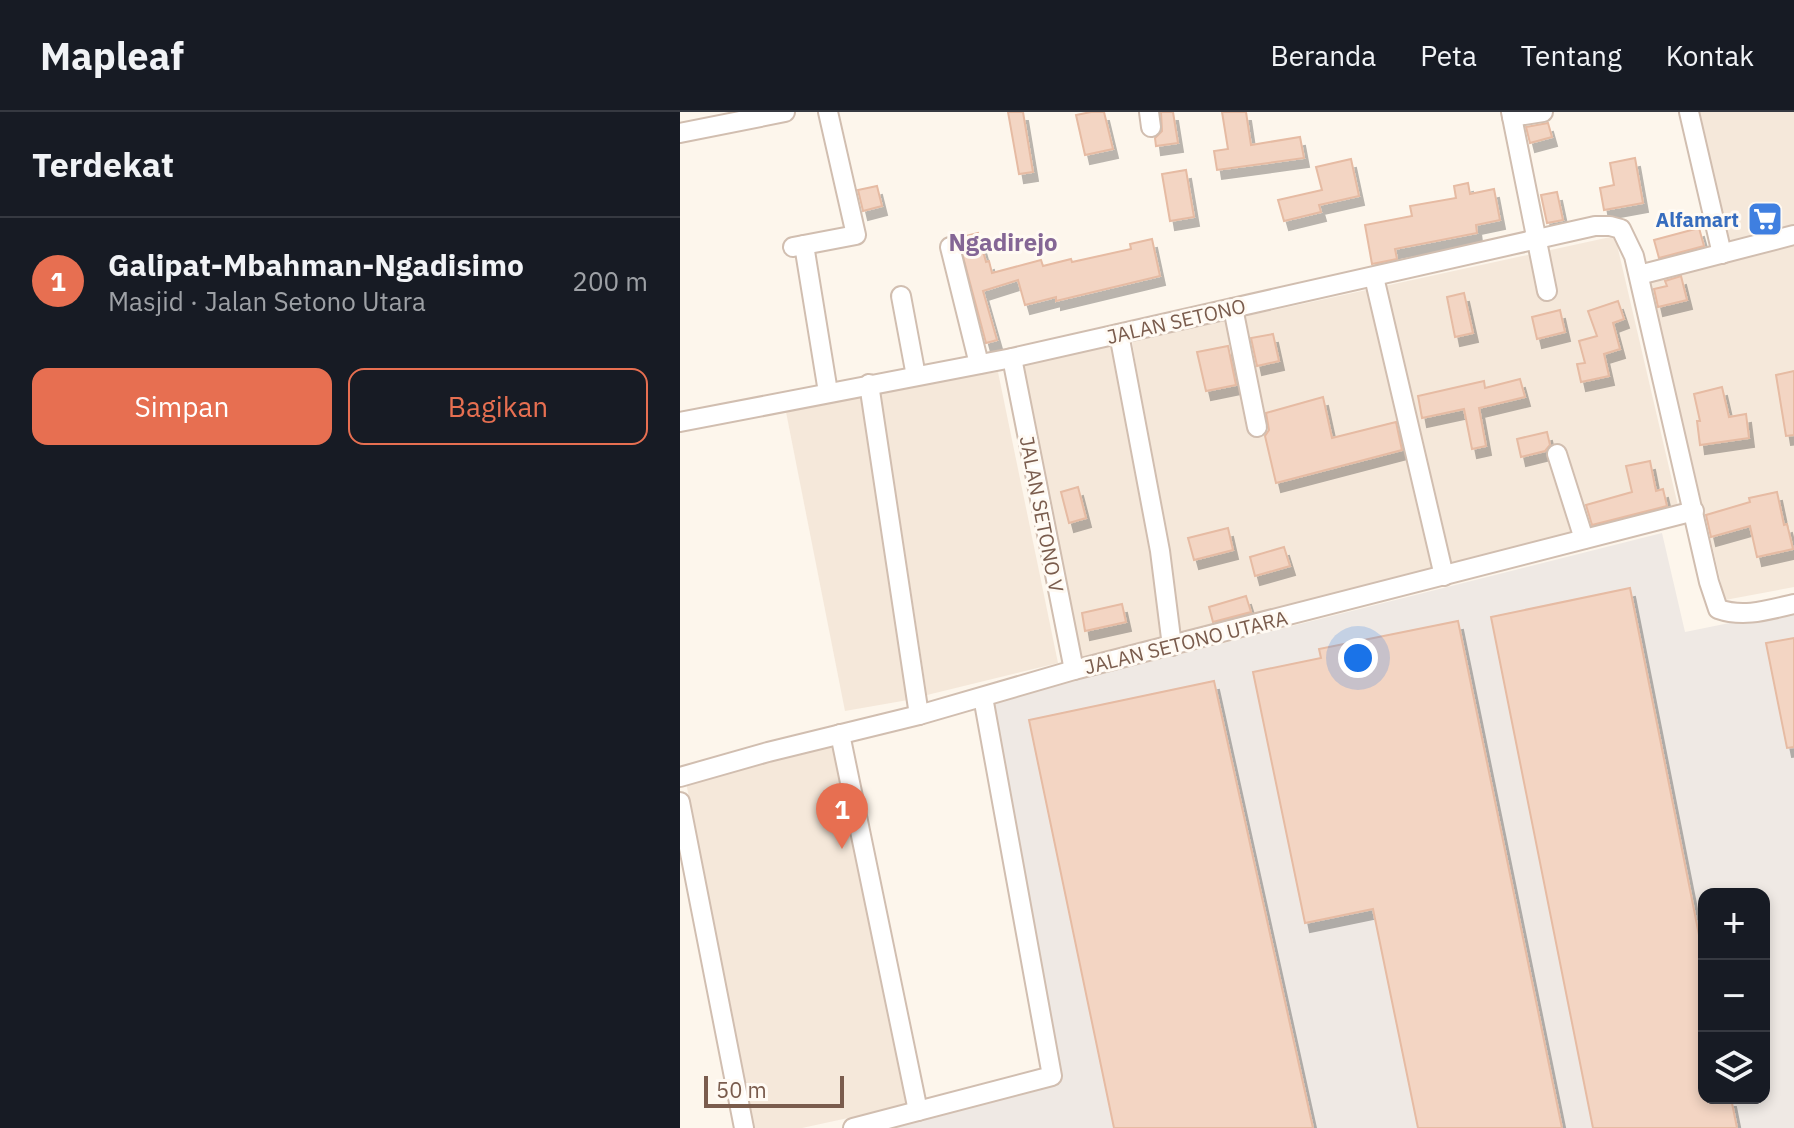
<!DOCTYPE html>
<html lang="id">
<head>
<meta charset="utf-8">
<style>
  body { margin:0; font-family:"IBM Plex Sans",sans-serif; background:#242831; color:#f1f3f6 }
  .controls { position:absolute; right:24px; bottom:24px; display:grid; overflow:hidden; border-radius:16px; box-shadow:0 4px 12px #0003 }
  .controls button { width:72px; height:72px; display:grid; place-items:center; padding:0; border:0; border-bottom:2px solid #363941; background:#171b24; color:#f1f3f6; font:40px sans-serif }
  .scale { position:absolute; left:24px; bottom:20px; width:140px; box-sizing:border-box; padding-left:8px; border:4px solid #7a5c4d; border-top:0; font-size:22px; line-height:28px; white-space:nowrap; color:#7a5c4d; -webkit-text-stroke:6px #fffaf3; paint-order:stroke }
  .you { position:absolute; left:678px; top:546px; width:28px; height:28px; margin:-20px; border:6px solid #fff; border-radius:50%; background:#1a73e8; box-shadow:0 0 0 12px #1a73e833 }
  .badge { display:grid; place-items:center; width:52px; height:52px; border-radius:50%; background:#e76f51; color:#fff; font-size:26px; font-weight:700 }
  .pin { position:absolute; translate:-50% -66px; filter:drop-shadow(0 2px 4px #0008) }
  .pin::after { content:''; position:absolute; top:42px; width:28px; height:24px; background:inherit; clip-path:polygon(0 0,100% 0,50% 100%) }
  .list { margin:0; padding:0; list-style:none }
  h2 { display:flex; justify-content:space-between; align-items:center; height:104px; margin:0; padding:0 32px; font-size:34px }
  h2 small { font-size:26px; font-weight:400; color:#9ea1a6 }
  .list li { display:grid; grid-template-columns:52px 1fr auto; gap:24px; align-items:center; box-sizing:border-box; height:128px; padding:0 32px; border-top:2px solid #363941 }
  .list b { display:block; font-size:30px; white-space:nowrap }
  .list p { margin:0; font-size:26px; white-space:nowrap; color:#9ea1a6 }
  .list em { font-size:26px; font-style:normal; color:#9ea1a6 }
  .actions { display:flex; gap:16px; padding:24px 32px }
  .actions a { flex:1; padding:18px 0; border:2px solid #e76f51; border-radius:16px; text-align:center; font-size:28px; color:#e76f51 }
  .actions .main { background:#e76f51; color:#fff }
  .icon { flex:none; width:44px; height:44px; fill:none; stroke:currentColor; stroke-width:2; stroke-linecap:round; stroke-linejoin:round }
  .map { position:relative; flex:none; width:1114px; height:1016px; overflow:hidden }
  header { display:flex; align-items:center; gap:48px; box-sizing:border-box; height:112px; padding:0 40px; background:#171b24; border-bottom:2px solid #363941 }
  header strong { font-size:38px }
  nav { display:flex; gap:44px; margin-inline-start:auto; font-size:28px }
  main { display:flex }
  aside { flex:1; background:#171b24 }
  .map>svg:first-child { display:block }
  .residential { fill:#f5e8da }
  .industrial { fill:#efe9e4; fill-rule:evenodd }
  .building { fill:#f3d5c3; stroke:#e6bba3; stroke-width:2; filter:url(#shadow) }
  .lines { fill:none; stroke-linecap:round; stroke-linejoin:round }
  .minor-casing { stroke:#d1beb0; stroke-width:22 }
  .minor { stroke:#fff; stroke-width:18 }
  .labels { text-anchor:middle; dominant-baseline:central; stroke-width:6; stroke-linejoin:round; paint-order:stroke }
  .shop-label { font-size:20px; font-weight:bold; fill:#366cbe; stroke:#fffaf3; text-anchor:end }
  .street-label { font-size:20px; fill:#7a5c4d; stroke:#fffaf3 }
  .quarter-label { font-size:24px; font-weight:bold; fill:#846695; stroke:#fffaf3 }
</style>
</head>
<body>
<header>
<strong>Mapleaf</strong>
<nav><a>Beranda</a><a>Peta</a><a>Tentang</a><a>Kontak</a></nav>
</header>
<main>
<aside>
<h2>Terdekat<small></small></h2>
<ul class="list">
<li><span class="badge">1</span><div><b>Galipat-Mbahman-Ngadisimo</b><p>Masjid · Jalan Setono Utara</p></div><em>200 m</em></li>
</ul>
<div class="actions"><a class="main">Simpan</a><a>Bagikan</a></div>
</aside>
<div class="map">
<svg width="1114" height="1016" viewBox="0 0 1114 1016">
  <defs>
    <filter id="shadow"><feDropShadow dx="5" dy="9" stdDeviation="0" flood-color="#0004"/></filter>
  </defs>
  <rect width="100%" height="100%" fill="#fdf6ec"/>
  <!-- residential -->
  <g class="residential">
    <path d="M 1016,0 L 1114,0 L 1114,115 L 1046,133 Z"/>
    <path d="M 935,124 L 998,394 L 499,524 L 452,229 Z"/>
    <path d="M 1114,127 L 1114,475 L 1045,488 L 968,166 Z"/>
    <path d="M 432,234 L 485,524 L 401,547 L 343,253 Z"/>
    <path d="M 318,260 L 378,551 L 247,583 L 200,277 Z"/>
    <path d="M 180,282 L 228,588 L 165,599 L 106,300 Z"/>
    <path d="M 155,633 L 228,993 L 122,1016 L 72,1016 L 6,670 Z"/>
  </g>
  <!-- industrial -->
  <path class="industrial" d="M 982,421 L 1005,520 L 1114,498 L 1114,1016 L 204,1016 L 380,968 L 314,589 ZM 1024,782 L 1084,782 L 1084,986 L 1024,986 Z"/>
  <!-- building -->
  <g class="building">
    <path d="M 328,0 L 343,0 L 353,60 L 339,62 Z"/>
    <path d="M 411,0 L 424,0 L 433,37 L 405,43 L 396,3 Z"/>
    <path d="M 481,0 L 493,0 L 498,31 L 476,34 L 475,26 L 482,19 Z"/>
    <path d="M 542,0 L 566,0 L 571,33 L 620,25 L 624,46 L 537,58 L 534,39 L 548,37 Z"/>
    <path d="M 868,11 L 872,25 L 850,31 L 846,15 Z"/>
    <path d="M 955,46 L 963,91 L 924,98 L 920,76 L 934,73 L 930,51 Z"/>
    <path d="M 671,47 L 679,84 L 639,93 L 641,100 L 604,109 L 598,88 L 642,78 L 636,55 Z"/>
    <path d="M 506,58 L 514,105 L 490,109 L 482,62 Z"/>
    <path d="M 788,71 L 790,82 L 814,77 L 820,108 L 796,113 L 797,121 L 715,137 L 717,147 L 692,152 L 685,113 L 732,104 L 730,94 L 776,86 L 774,74 Z"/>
    <path d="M 197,74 L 202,94 L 183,99 L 178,78 Z"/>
    <path d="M 877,80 L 883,108 L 867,111 L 861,83 Z"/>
    <path d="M 1019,116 L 1024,134 L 979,146 L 974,128 Z"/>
    <path d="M 298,121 L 306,150 L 309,149 L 312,161 L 361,148 L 363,154 L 391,147 L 392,150 L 451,137 L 450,132 L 472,127 L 480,164 L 376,189 L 376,185 L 345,193 L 338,168 L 303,179 L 317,228 L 306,231 L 278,126 Z"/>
    <path d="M 1001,164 L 1007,188 L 978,195 L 974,177 L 987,174 L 985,169 Z"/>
    <path d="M 784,181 L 793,221 L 775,225 L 767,185 Z"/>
    <path d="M 938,189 L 944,207 L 933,211 L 940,237 L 924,242 L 929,264 L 901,270 L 897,252 L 905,251 L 899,229 L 917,224 L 908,199 Z"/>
    <path d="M 880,198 L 885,220 L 857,227 L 852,205 Z"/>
    <path d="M 593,222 L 599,249 L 577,254 L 571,226 Z"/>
    <path d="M 548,234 L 556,273 L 526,279 L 517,240 Z"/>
    <path d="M 1114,259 L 1114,323 L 1106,324 L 1096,263 Z"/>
    <path d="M 840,267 L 845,285 L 799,296 L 806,334 L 792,337 L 784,297 L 742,306 L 738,284 L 804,269 L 805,276 Z"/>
    <path d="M 1042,275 L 1049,305 L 1066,302 L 1069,326 L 1020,333 L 1017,309 L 1020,309 L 1014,282 Z"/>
    <path d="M 643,285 L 652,326 L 716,310 L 722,338 L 596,371 L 585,324 L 589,318 L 586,301 Z"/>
    <path d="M 867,320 L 870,333 L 865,339 L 841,345 L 837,327 Z"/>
    <path d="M 970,349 L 976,379 L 983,377 L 987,394 L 912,413 L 906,393 L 952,380 L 946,354 Z"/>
    <path d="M 398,375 L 406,406 L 389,411 L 381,380 Z"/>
    <path d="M 1097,380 L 1104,413 L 1107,412 L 1113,437 L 1077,445 L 1070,414 L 1031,425 L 1026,403 L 1070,390 L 1069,386 Z"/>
    <path d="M 548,416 L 553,438 L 514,448 L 508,426 Z"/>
    <path d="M 604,435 L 610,454 L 575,464 L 570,445 Z"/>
    <path d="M 950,476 L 1024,848 L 1024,986 L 1051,986 L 1057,1016 L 913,1016 L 811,505 Z"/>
    <path d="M 566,484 L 571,500 L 533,510 L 529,495 Z"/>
    <path d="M 442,492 L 446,510 L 405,519 L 402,501 Z"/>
    <path d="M 778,509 L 882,1016 L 738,1016 L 693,797 L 625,811 L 573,560 L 641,546 L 639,537 Z"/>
    <path d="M 1114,526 L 1114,635 L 1107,636 L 1086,531 Z"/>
    <path d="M 534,569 L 633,1016 L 434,1016 L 349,608 Z"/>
  </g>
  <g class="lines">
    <defs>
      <g id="minor">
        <path d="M 469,0 L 471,15"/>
        <path d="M 831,0 L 867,179"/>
        <path d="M 1009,0 L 1042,142"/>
        <path d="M 832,5 L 863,0"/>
        <path d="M 0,21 L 105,0"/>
        <path d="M 124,133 L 148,280"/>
        <path d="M 113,135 L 176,123 L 148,0"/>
        <path d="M 270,135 L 299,252"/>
        <path d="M 959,163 L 1114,123"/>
        <path d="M 694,165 L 764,464"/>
        <path d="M 221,184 L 236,264"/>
        <path d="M 553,196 L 577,315"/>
        <path d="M 439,222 L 480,439 L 492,534"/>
        <path d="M 332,246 L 394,558"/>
        <path d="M 189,272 L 239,603"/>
        <path d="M 0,310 L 332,246 L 915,114 L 930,114 L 941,117 L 954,144 L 1029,470 L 1038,497 C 1064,506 1088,498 1114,492"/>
        <path d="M 877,342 L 904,427"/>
        <path d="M 160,622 L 238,999"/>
        <path d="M 0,665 L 88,640 L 239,603 L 394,558 L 1014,399"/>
        <path d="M 0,690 L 64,1016"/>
        <path d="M 173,1016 L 372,964 L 303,585"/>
      </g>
    </defs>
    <!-- minor casing -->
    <use href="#minor" class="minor-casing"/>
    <!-- minor -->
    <use href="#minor" class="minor"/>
  </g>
  <!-- icons -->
  <defs>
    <symbol id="supermarket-square" viewBox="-11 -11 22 22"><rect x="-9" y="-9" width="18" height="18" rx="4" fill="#3f7fe0" stroke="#fffaf3"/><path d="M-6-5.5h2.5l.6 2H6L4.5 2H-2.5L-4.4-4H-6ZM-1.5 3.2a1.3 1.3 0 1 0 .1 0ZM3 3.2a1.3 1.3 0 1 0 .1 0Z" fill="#fff"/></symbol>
  </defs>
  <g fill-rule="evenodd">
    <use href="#supermarket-square" x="1065" y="87" width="40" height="40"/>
  </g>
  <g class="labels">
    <!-- shop labels -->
    <g class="shop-label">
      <text x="1059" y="107">Alfamart</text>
    </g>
    <!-- street labels -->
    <g class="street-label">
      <text transform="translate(496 209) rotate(-13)">JALAN SETONO</text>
      <text transform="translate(362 402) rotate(79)">JALAN SETONO V</text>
      <text transform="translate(506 530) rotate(-14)">JALAN SETONO UTARA</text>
    </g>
    <!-- quarter labels -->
    <g class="quarter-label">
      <text x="323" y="130">Ngadirejo</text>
    </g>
  </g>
</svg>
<div class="controls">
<button>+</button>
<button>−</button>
<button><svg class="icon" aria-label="layers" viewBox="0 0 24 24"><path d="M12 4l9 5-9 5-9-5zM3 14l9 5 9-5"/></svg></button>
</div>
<div class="scale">50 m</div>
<div class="you"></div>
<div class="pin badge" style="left:162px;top:737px">1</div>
</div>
</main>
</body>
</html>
